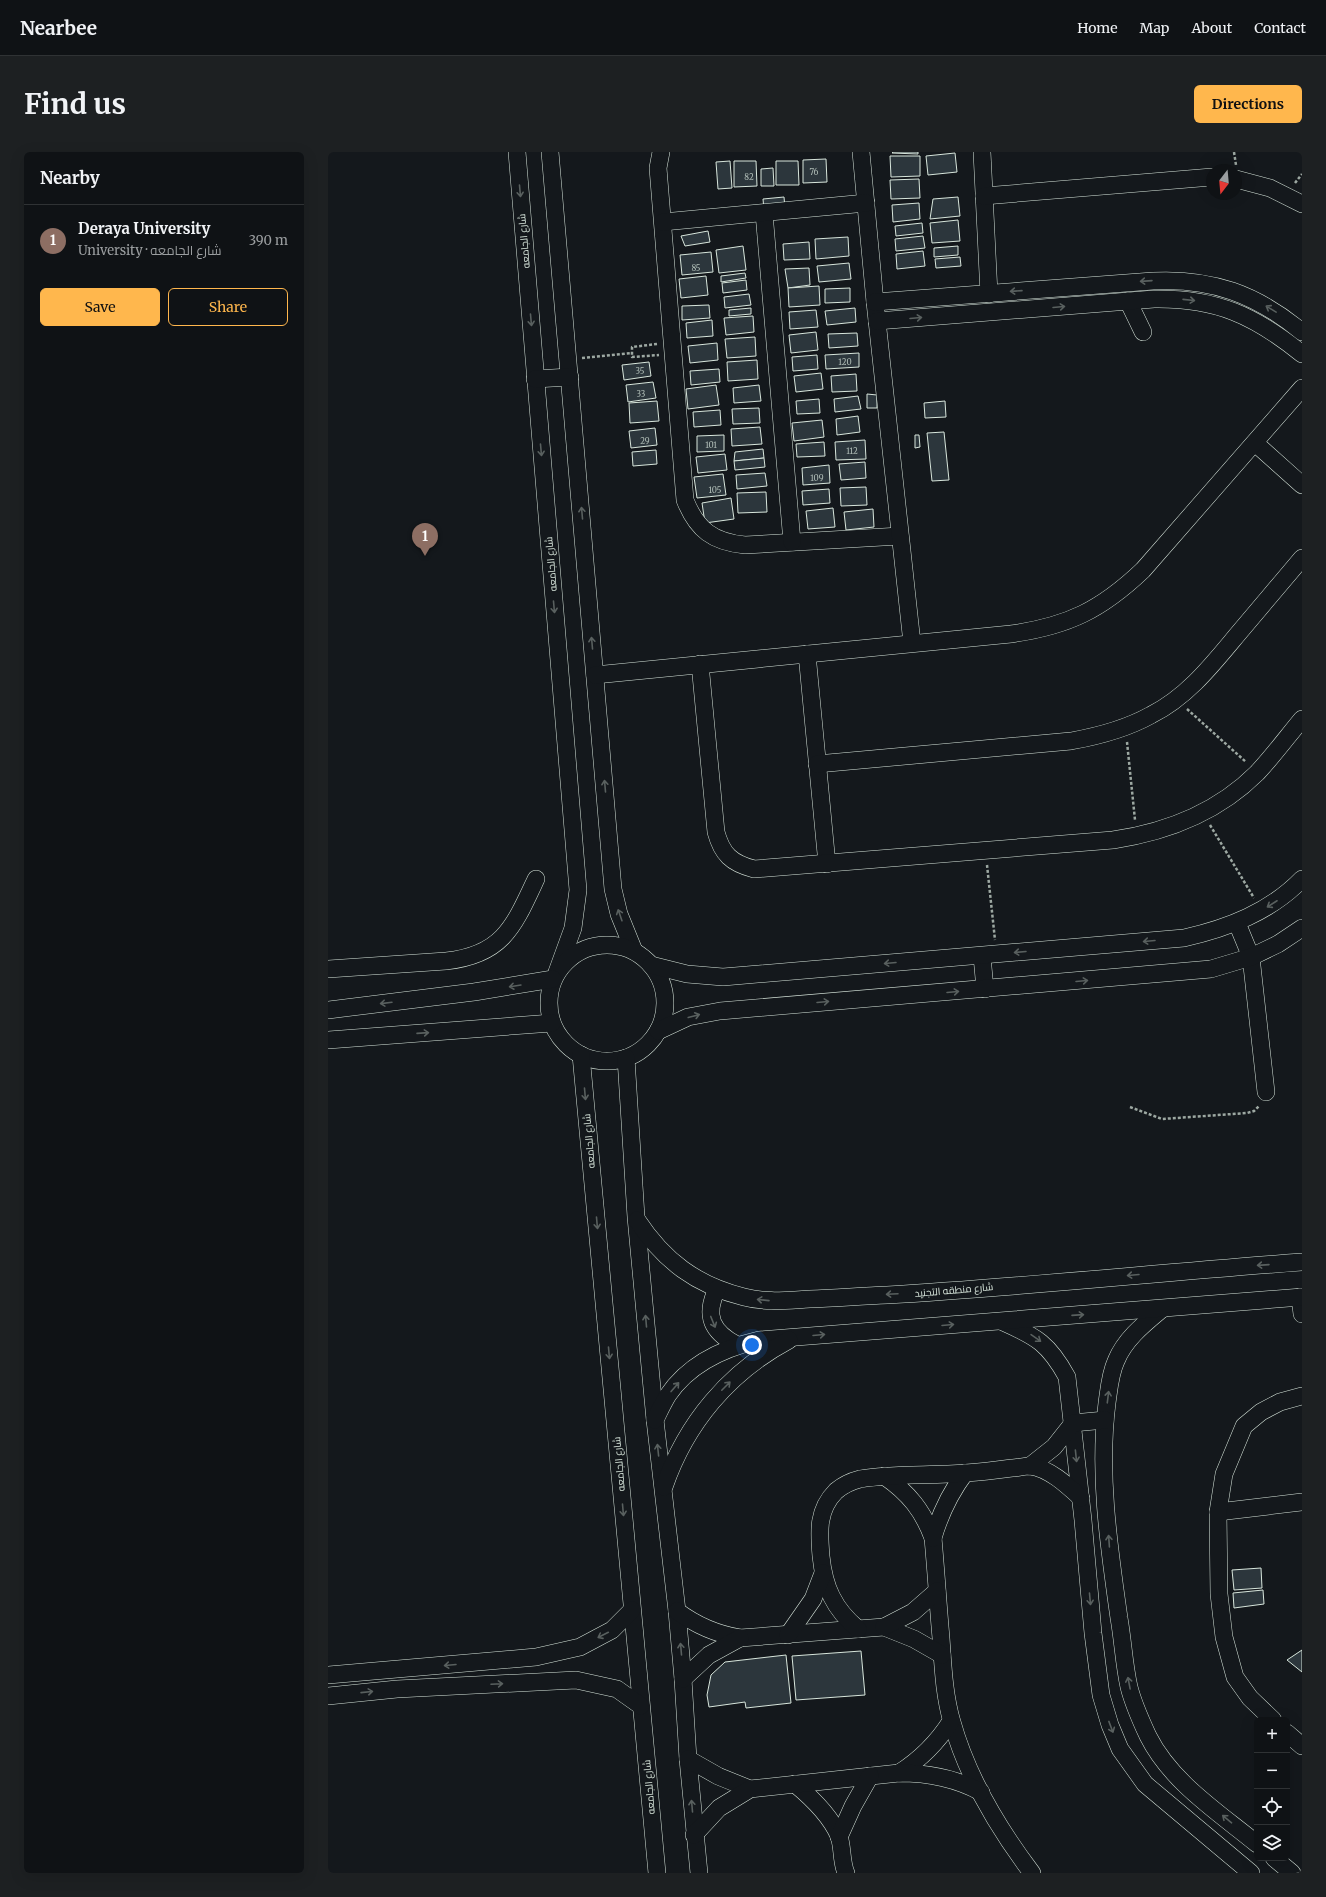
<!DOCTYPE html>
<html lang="en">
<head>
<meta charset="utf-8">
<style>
  body { margin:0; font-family:Merriweather,Cairo,serif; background:#1d2022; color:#f1f3f6 }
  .controls { position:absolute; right:12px; bottom:12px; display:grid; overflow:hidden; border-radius:6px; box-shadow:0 4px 16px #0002 }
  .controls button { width:36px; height:36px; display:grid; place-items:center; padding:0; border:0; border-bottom:1px solid #2f3234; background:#0f1215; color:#f1f3f6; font:20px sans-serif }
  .compass { position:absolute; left:878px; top:12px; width:36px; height:36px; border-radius:50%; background:#0f1215; box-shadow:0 4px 16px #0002; rotate:196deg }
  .you { position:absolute; left:424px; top:1193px; width:14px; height:14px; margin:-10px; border:3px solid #fff; border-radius:50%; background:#1a73e8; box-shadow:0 0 0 6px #1a73e833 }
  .badge { display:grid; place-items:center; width:26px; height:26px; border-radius:50%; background:#ffb74d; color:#fff; font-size:13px; font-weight:700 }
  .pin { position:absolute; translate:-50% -33px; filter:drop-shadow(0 1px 2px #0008) }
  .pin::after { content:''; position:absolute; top:21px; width:14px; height:12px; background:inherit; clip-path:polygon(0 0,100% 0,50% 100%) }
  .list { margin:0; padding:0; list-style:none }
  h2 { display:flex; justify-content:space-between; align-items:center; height:52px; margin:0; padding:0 16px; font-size:17px }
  h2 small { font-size:13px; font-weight:400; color:#9b9ea0 }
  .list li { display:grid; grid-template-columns:26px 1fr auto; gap:12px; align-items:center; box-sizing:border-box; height:72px; padding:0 16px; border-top:1px solid #2f3234 }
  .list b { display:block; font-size:15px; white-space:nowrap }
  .list p { margin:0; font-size:13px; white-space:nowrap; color:#9b9ea0 }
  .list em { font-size:13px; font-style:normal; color:#9b9ea0 }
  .actions { display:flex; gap:8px; padding:12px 16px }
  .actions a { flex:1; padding:9px 0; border:1px solid #ffb74d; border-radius:6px; text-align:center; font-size:14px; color:#ffb74d }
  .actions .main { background:#ffb74d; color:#111 }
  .icon { flex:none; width:22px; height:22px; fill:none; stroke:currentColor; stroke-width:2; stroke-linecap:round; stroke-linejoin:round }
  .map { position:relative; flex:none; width:974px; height:1721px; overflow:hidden; border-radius:6px }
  header { display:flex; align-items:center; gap:24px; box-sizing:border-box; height:56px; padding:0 20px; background:#0f1215; border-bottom:1px solid #2f3234 }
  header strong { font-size:19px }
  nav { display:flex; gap:22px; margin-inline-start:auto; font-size:14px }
  .intro { display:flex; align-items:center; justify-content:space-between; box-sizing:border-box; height:96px; padding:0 24px }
  h1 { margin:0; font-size:28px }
  .button { padding:10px 18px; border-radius:6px; background:#ffb74d; color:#111; font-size:14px; font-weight:700 }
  main { display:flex; gap:24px; padding:0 24px }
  aside { flex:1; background:#0f1215; border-radius:6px; box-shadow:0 4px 16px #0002 }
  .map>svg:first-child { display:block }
  .building { fill:#2c363c; stroke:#d8e6dc }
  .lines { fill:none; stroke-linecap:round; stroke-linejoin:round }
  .minor-casing { stroke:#d8e6dc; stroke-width:18 }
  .path { stroke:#9da8a2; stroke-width:2.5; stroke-dasharray:3 2; stroke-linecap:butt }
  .minor { stroke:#14181c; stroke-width:17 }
  .oneway { stroke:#59605f }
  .labels { text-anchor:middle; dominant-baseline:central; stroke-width:3; stroke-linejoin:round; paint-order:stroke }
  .number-label { font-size:8px; fill:#adbab4 }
  .street-label { font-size:10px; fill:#d8e6dc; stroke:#14181c }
</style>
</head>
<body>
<header>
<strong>Nearbee</strong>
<nav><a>Home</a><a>Map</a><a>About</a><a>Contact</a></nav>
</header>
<div class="intro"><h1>Find us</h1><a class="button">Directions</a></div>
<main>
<aside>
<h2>Nearby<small></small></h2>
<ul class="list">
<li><span class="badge" style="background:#8d6e63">1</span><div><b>Deraya University</b><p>University · شارع الجامعه</p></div><em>390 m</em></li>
</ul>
<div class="actions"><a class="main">Save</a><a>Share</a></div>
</aside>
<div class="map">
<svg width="974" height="1721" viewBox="0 0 974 1721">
  <rect width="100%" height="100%" fill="#14181c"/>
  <!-- building -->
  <g class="building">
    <path d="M 565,0 L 590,0 L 590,2 L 564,1 Z"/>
    <path d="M 627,1 L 629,20 L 600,23 L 598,4 Z"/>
    <path d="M 562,4 L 592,4 L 592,24 L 563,25 Z"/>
    <path d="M 498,7 L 499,30 L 475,31 L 475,8 Z"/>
    <path d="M 402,9 L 404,36 L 390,37 L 388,10 Z"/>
    <path d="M 406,9 L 428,9 L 429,34 L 406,35 Z"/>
    <path d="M 448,9 L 470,9 L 471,33 L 448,33 Z"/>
    <path d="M 445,16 L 446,34 L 433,34 L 433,17 Z"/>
    <path d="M 591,27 L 592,46 L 563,47 L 562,28 Z"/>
    <path d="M 456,45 L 457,56 L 436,58 L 435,47 Z"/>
    <path d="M 630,45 L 632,64 L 602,67 L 605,47 Z"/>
    <path d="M 591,51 L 592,67 L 565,70 L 564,53 Z"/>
    <path d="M 630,68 L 632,89 L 604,91 L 602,71 Z"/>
    <path d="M 594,71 L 595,81 L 568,84 L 567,74 Z"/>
    <path d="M 380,79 L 382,90 L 357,94 L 353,84 Z"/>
    <path d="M 595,84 L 597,96 L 568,99 L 567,87 Z"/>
    <path d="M 520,85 L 521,104 L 488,107 L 487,87 Z"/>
    <path d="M 481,90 L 482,107 L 456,108 L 455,92 Z"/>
    <path d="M 415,94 L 418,118 L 391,121 L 388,98 Z"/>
    <path d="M 630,94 L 630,103 L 606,105 L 606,96 Z"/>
    <path d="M 595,99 L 597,114 L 569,117 L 568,102 Z"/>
    <path d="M 383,100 L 385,120 L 354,123 L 352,103 Z"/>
    <path d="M 632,105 L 633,114 L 608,116 L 607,107 Z"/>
    <path d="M 521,111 L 523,127 L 491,130 L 489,114 Z"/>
    <path d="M 481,116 L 482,133 L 460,136 L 457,117 Z"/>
    <path d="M 417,121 L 418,126 L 393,130 L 393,124 Z"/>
    <path d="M 378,124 L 380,143 L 353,146 L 351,127 Z"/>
    <path d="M 418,128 L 419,138 L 395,141 L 394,131 Z"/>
    <path d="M 491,134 L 492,153 L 461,155 L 460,136 Z"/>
    <path d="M 522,136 L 522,150 L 497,151 L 497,137 Z"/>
    <path d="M 421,142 L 423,153 L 397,156 L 396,145 Z"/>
    <path d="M 381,153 L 382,166 L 354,168 L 354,154 Z"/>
    <path d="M 423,156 L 423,162 L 401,164 L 401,158 Z"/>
    <path d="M 527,156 L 528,170 L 499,173 L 497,159 Z"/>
    <path d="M 488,158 L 490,175 L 462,177 L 461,160 Z"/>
    <path d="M 425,164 L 426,180 L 398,183 L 396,166 Z"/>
    <path d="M 384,168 L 385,184 L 359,186 L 358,171 Z"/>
    <path d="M 488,180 L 490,198 L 463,201 L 461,183 Z"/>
    <path d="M 529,181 L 530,194 L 501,196 L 500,182 Z"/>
    <path d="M 427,185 L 428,204 L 399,206 L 397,187 Z"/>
    <path d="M 389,191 L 390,208 L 362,211 L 360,194 Z"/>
    <path d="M 531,201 L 531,215 L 498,217 L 497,203 Z"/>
    <path d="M 489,203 L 490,217 L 465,219 L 464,205 Z"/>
    <path d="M 429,208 L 430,227 L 400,229 L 399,210 Z"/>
    <path d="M 321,210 L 323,224 L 296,228 L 294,213 Z"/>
    <path d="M 391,217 L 392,230 L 363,233 L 362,219 Z"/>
    <path d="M 493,221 L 495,237 L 468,240 L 466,224 Z"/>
    <path d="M 528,222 L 529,239 L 504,240 L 503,224 Z"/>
    <path d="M 325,230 L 328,246 L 300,250 L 298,233 Z"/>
    <path d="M 388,233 L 391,253 L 360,257 L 358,237 Z"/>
    <path d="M 431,233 L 433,249 L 406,251 L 405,236 Z"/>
    <path d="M 539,242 L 549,243 L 549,256 L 539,256 Z"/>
    <path d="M 530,244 L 533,257 L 507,260 L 506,247 Z"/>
    <path d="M 491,247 L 492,261 L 469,262 L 468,249 Z"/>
    <path d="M 329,249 L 331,269 L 302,271 L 301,251 Z"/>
    <path d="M 617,249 L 618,265 L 597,266 L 596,251 Z"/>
    <path d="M 431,256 L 432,271 L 405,272 L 404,257 Z"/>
    <path d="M 392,258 L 393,273 L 366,275 L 365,260 Z"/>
    <path d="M 530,264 L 532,280 L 509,283 L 508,267 Z"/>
    <path d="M 494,268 L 496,285 L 466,289 L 464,271 Z"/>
    <path d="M 432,275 L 434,292 L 404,294 L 403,277 Z"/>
    <path d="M 327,276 L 329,293 L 303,296 L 301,279 Z"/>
    <path d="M 616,280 L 621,328 L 604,329 L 599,281 Z"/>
    <path d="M 396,283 L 396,299 L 369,300 L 369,284 Z"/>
    <path d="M 587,283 L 591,283 L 592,295 L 587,296 Z"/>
    <path d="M 537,288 L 538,307 L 508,308 L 507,290 Z"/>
    <path d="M 496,290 L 497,304 L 469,305 L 468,292 Z"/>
    <path d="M 435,297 L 436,306 L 406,309 L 407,300 Z"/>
    <path d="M 328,298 L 329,312 L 305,314 L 304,300 Z"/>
    <path d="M 397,302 L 399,318 L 370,321 L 368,305 Z"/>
    <path d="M 436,306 L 437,315 L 407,318 L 406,309 Z"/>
    <path d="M 537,310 L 538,326 L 513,328 L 511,312 Z"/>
    <path d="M 501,313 L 502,331 L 475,333 L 474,316 Z"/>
    <path d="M 437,321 L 439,334 L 409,337 L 408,323 Z"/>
    <path d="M 395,322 L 398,343 L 369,346 L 366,325 Z"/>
    <path d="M 538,335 L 539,353 L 513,354 L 512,336 Z"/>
    <path d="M 501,337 L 502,351 L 475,353 L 474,339 Z"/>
    <path d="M 438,340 L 439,360 L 410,361 L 409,341 Z"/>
    <path d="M 403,346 L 406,367 L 377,371 L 374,351 Z"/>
    <path d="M 505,356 L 507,375 L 480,377 L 478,359 Z"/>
    <path d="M 545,357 L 546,375 L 518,378 L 516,360 Z"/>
    <path d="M 933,1416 L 934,1436 L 906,1438 L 904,1418 Z"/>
    <path d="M 935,1438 L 936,1452 L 906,1456 L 905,1441 Z"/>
    <path d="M 974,1498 L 974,1520 L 959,1508 Z"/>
    <path d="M 533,1499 L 537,1543 L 468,1548 L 464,1504 Z"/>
    <path d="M 458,1503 L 463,1551 L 418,1556 L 417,1550 L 381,1555 L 379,1543 L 383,1523 L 397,1510 Z"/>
  </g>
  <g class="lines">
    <defs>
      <g id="minor">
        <path d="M 189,0 L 250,738 L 245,776 L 229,820"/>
        <path d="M 222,0 L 285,737 L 291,762 L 306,799"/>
        <path d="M 333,0 L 330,16 L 357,348 C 369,378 385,390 417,393 L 572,384"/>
        <path d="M 533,0 L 547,150 L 584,491"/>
        <path d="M 654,0 L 661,142"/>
        <path d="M 908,27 L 942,36 L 974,52"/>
        <path d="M 656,44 L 884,25"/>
        <path d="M 436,61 L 464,390"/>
        <path d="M 335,70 L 538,51"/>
        <path d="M 800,149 L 815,180"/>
        <path d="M 547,150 L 825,129 C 884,126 928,142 974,180"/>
        <path d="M 549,169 L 826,147 C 888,146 926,163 974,202"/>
        <path d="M 207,227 L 242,225"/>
        <path d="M 927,291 L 974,333"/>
        <path d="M 479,502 L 499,712"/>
        <path d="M 372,512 L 388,680 C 394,702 403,711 426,717 L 785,688 C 839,680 890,660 929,621 C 945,604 959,585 974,567"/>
        <path d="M 267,523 L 683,482 C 740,474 773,458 815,418 L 974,236"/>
        <path d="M 489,612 L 743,589 C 771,584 798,577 823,563 C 859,545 884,513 909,483 C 931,457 952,432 974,406"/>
        <path d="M 909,771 L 923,805 L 938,940"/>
        <circle cx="279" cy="851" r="58"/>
        <path d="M 654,804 L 657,837"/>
        <path d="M 323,813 L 359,822 L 395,825 L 856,786 C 900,776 942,760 974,727"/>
        <path d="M 0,817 L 118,809 C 175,803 186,774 208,727"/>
        <path d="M 0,858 L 146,840 L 225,827"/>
        <path d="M 330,879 L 360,865 L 392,859 L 883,817 L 923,805 L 950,792 L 974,776"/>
        <path d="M 0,888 L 224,871"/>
        <path d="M 253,903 L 329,1721"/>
        <path d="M 298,906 L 308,1065 L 327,1268 L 349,1459 L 355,1527 L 360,1607 L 371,1721"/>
        <path d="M 309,1068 C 336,1109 368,1133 416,1145 C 438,1151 461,1148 482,1147 C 508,1146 534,1144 559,1143 C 698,1135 836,1120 974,1110"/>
        <path d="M 389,1137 C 376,1164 384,1180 409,1193"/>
        <path d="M 972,1145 L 974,1162"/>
        <path d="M 834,1157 C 816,1172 797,1187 788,1209 C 782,1222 781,1237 779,1251 C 770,1322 781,1395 791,1466 C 795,1489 796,1513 801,1535 C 805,1551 813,1569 820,1584 C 843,1630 890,1660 929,1692"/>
        <path d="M 675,1170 C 709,1185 721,1192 739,1225 L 755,1368 L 765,1481 L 773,1543 L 782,1573 L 792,1597 L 817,1632 L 923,1721"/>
        <path d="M 327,1268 C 331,1260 335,1251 340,1243 C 361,1212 396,1196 431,1188 L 974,1145"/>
        <path d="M 702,1314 L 726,1295 L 745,1271 L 777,1268"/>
        <path d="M 556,1324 C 581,1341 595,1359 605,1386 C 608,1419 610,1452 613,1486 C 615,1514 616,1543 624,1570 C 639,1624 670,1676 704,1721"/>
        <path d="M 336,1335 C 358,1271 401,1220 461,1188"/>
        <path d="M 890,1360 L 974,1350"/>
        <path d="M 605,1386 C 612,1362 622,1341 637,1321"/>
        <path d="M 349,1459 C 369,1474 388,1482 412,1486 L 556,1475 L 586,1487 L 614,1503"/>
        <path d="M 556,1475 L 585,1460 L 609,1439"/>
        <path d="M 530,1477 C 506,1457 496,1435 493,1404 C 491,1380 489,1358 508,1339 C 514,1334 524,1329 532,1327 C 567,1321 603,1324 638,1321 C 653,1320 669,1318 684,1316 C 689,1316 696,1314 702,1314 C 721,1316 740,1334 753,1346"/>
        <path d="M 460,1483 L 485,1447 L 495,1421"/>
        <path d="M 0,1523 L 208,1505 L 252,1495 L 284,1478 L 304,1458"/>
        <path d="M 355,1527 L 381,1503 L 412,1486"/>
        <path d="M 0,1544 L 69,1537 L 248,1528 L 289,1537 L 313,1554"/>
        <path d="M 945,1568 L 922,1546 L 907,1525 L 896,1485 L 891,1442 L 890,1360 L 896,1322 L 916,1274 L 933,1260 L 952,1250 L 974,1244"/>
        <path d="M 959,1581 L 974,1594"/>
        <path d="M 360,1607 L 390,1624 L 422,1637"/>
        <path d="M 571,1621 C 593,1607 609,1591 623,1569"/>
        <path d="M 467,1632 C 484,1646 502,1663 511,1684 C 515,1696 513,1709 518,1721"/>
        <path d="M 366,1683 L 391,1656 L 422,1637 L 571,1621 C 601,1621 627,1626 653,1640"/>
        <path d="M 511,1685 L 525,1654 L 542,1624"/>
        <path d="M 946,1706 L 964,1721"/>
      </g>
    </defs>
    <!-- minor casing -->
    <use href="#minor" class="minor-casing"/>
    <!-- path -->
    <g class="path">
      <path d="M 906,0 L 908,13"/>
      <path d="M 967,31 L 974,22"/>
      <path d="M 329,192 L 304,195 L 304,205 L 331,203"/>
      <path d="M 254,206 L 304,201"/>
      <path d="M 859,557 L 918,610"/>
      <path d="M 799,590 L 807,668"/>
      <path d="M 882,673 L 926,746"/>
      <path d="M 659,713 L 667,788"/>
      <path d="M 802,955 L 834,967 L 919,961 L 926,959 L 931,954"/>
    </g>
    <!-- minor -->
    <use href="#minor" class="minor"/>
  </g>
  <!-- one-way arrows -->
  <defs><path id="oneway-shaft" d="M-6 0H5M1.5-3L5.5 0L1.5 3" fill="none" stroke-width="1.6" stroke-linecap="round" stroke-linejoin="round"/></defs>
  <g class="oneway">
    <use href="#oneway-shaft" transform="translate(192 39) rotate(85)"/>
    <use href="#oneway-shaft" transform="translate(818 129) rotate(176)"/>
    <use href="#oneway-shaft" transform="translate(688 139) rotate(176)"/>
    <use href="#oneway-shaft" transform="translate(861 148) rotate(6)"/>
    <use href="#oneway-shaft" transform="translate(731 155) rotate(-5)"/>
    <use href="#oneway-shaft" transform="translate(943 157) rotate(-149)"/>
    <use href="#oneway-shaft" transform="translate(588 166) rotate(-5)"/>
    <use href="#oneway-shaft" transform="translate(203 168) rotate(85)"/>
    <use href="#oneway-shaft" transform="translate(213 298) rotate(85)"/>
    <use href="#oneway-shaft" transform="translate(254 361) rotate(-95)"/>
    <use href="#oneway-shaft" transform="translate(226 455) rotate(85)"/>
    <use href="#oneway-shaft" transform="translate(264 491) rotate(-95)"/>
    <use href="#oneway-shaft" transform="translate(277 634) rotate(-95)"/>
    <use href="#oneway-shaft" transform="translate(944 752) rotate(147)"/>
    <use href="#oneway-shaft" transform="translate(292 763) rotate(-109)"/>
    <use href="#oneway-shaft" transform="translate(821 789) rotate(175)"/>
    <use href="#oneway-shaft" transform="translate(692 800) rotate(175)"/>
    <use href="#oneway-shaft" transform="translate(562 811) rotate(175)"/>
    <use href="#oneway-shaft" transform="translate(754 829) rotate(-5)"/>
    <use href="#oneway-shaft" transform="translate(187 834) rotate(171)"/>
    <use href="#oneway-shaft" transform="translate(625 840) rotate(-5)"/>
    <use href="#oneway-shaft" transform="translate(495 850) rotate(-5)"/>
    <use href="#oneway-shaft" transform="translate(58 851) rotate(173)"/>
    <use href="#oneway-shaft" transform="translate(366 864) rotate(-15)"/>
    <use href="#oneway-shaft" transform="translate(95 881) rotate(-4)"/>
    <use href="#oneway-shaft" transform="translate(257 942) rotate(85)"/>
    <use href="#oneway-shaft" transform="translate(269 1071) rotate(85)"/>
    <use href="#oneway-shaft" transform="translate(935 1113) rotate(176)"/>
    <use href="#oneway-shaft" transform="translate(805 1123) rotate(175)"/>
    <use href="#oneway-shaft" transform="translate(564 1142) rotate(177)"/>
    <use href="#oneway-shaft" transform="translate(435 1148) rotate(-174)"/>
    <use href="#oneway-shaft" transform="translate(750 1163) rotate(-4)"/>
    <use href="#oneway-shaft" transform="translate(318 1169) rotate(-95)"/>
    <use href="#oneway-shaft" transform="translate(385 1170) rotate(68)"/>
    <use href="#oneway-shaft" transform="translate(620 1173) rotate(-5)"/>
    <use href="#oneway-shaft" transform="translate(491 1183) rotate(-5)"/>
    <use href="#oneway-shaft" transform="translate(708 1186) rotate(35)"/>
    <use href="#oneway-shaft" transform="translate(281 1201) rotate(85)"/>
    <use href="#oneway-shaft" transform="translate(398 1234) rotate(-45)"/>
    <use href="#oneway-shaft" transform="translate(347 1235) rotate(-49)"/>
    <use href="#oneway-shaft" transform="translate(780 1245) rotate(-83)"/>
    <use href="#oneway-shaft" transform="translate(330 1298) rotate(-96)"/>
    <use href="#oneway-shaft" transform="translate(748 1304) rotate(84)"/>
    <use href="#oneway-shaft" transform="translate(295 1358) rotate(85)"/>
    <use href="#oneway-shaft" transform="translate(781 1389) rotate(-94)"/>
    <use href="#oneway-shaft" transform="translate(762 1447) rotate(85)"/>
    <use href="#oneway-shaft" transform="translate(275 1483) rotate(153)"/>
    <use href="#oneway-shaft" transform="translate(353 1497) rotate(-95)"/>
    <use href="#oneway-shaft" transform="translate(122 1513) rotate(175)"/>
    <use href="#oneway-shaft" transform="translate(801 1531) rotate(-101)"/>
    <use href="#oneway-shaft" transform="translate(169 1532) rotate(-3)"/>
    <use href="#oneway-shaft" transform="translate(39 1540) rotate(-6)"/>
    <use href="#oneway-shaft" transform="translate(783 1575) rotate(69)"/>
    <use href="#oneway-shaft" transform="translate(364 1654) rotate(-95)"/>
    <use href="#oneway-shaft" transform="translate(899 1667) rotate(-140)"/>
  </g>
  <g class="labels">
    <!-- number labels -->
    <g class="number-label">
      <text x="486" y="20">76</text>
      <text x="421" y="25">82</text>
      <text x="368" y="116">85</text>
      <text x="517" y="210">120</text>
      <text x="312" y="219">35</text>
      <text x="313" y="242">33</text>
      <text x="317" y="289">29</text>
      <text x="383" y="293">101</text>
      <text x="524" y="299">112</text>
      <text x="489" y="326">109</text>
      <text x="387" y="338">105</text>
    </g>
    <!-- street labels -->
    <g class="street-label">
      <text transform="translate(196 89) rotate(-95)">شارع الجامعه</text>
      <text transform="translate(223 412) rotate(-95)">شارع الجامعه</text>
      <text transform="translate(261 989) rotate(-95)">شارع الجامعه</text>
      <text transform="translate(626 1138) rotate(-5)">شارع منطقه التجنيد</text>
      <text transform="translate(291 1312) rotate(-95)">شارع الجامعه</text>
      <text transform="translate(321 1635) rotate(-95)">شارع الجامعه</text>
    </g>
  </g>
</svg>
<div class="controls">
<button>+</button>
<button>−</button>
<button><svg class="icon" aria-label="locate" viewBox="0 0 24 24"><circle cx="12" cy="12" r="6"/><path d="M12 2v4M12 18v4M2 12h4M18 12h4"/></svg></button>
<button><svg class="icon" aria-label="layers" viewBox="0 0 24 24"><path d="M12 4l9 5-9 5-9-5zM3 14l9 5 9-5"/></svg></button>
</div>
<svg class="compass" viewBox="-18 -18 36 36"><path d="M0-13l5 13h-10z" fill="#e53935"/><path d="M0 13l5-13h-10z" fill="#9b9ea0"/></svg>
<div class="you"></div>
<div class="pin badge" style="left:97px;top:404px;background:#8d6e63">1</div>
</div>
</main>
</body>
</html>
